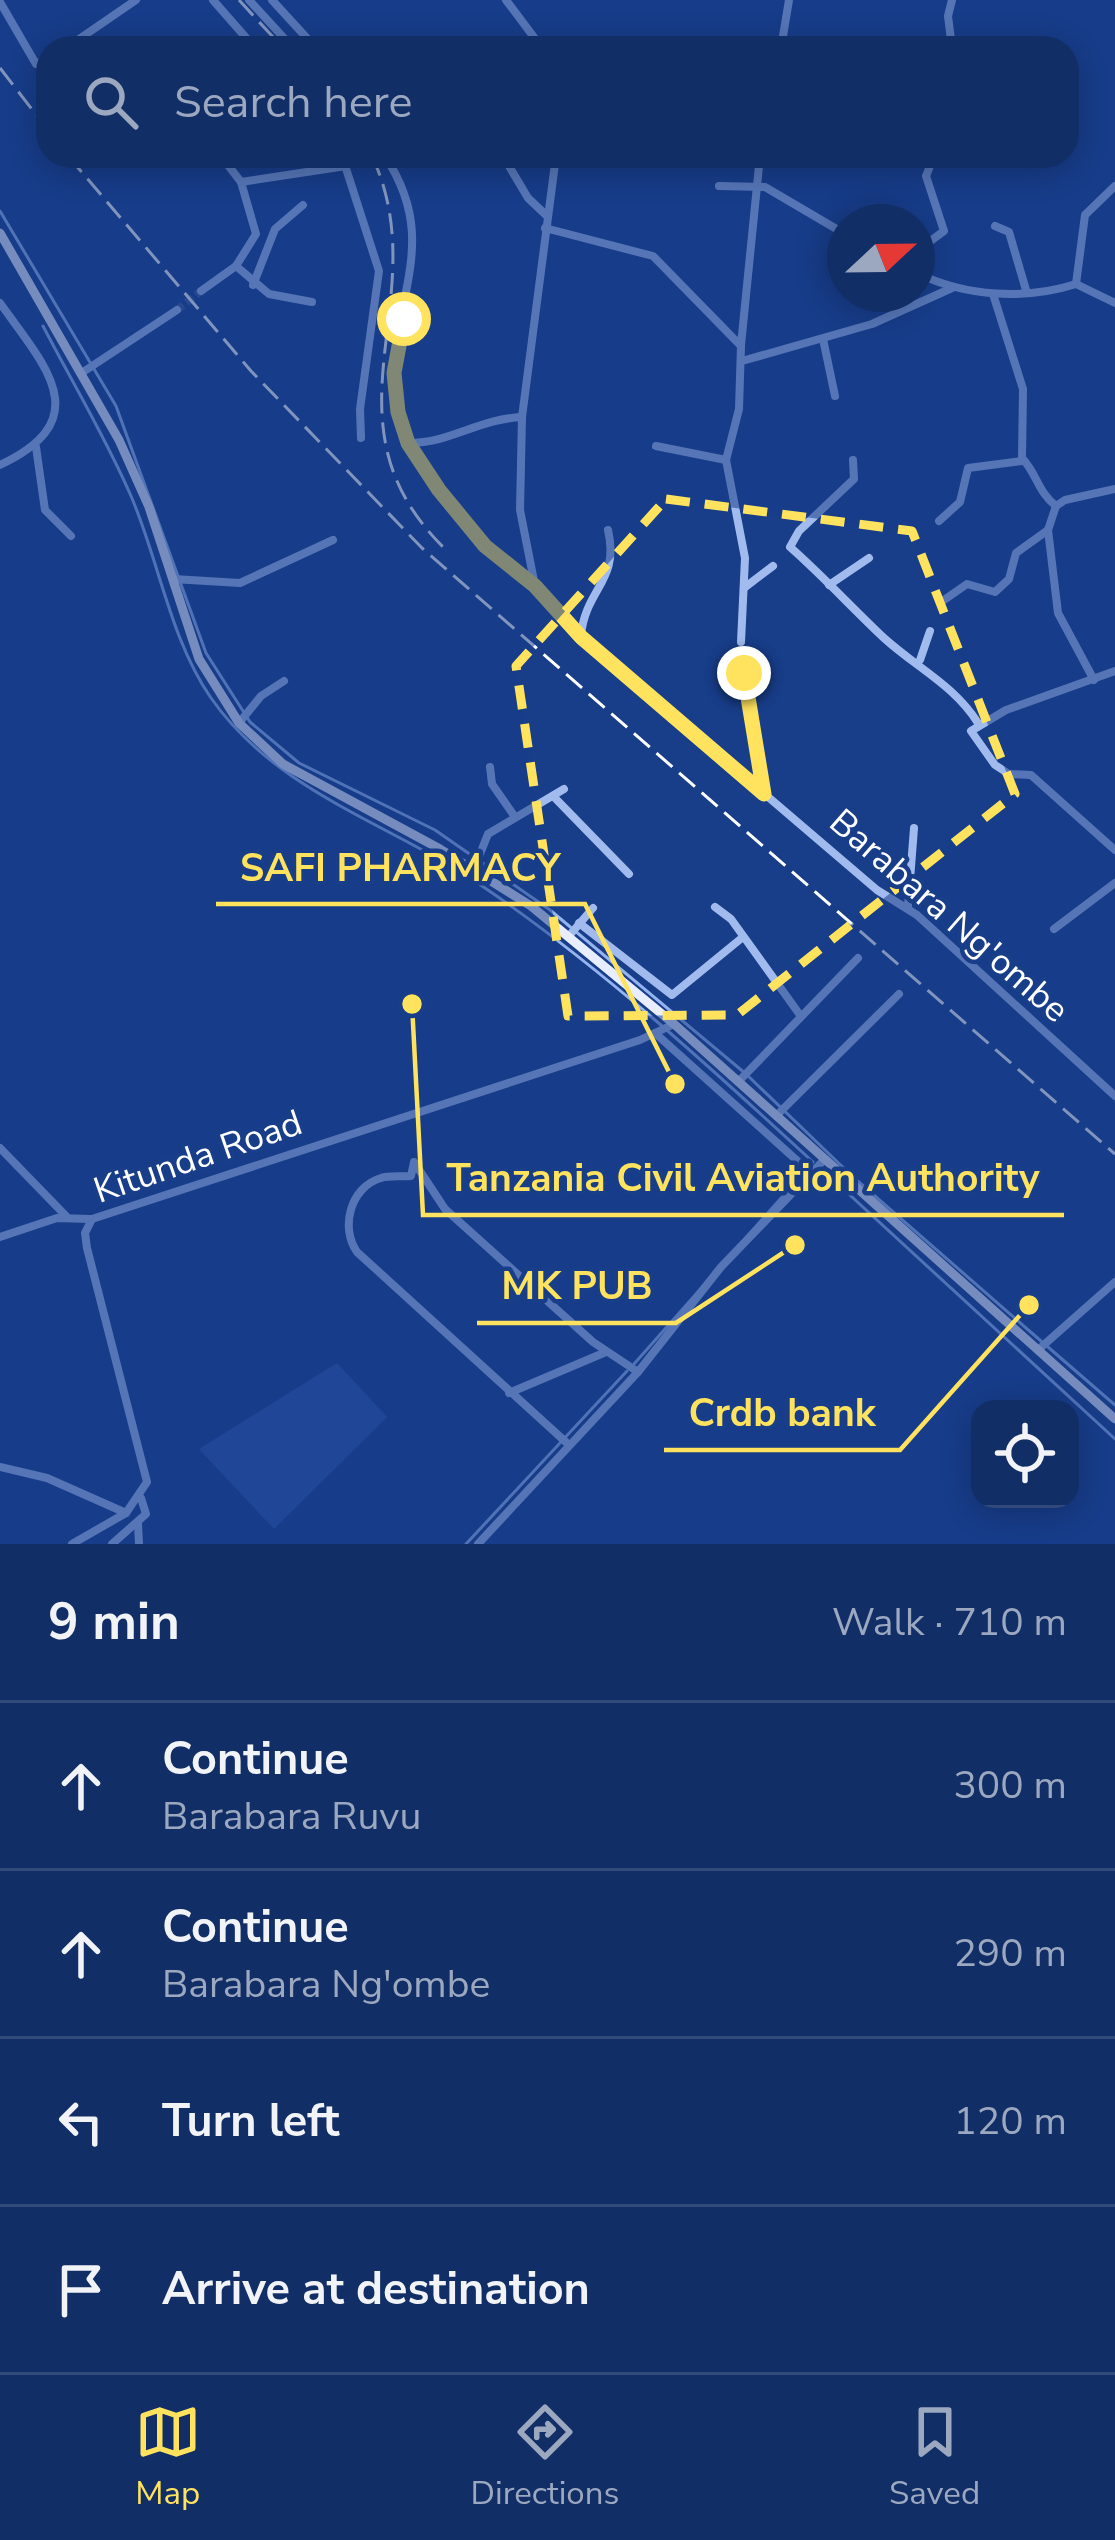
<!DOCTYPE html>
<html lang="en">
<head>
<meta charset="utf-8">
<style>
  body { margin:0; font-family:"Nunito Sans",sans-serif; background:#1f3a70; color:#f1f3f6 }
  .controls { position:absolute; right:36px; bottom:36px; display:grid; overflow:hidden; border-radius:24px; box-shadow:0 6px 30px #0003 }
  .controls button { width:108px; height:108px; display:grid; place-items:center; padding:0; border:0; border-bottom:3px solid #314a7b; background:#122e67; color:#f1f3f6; font:60px sans-serif }
  .compass { position:absolute; left:827px; top:204px; width:108px; height:108px; border-radius:50%; background:#122e67; box-shadow:0 6px 30px #0003; rotate:68deg }
  .stop { position:absolute; width:36px; height:36px; margin:-27px; border:9px solid #ffe35e; border-radius:50%; background:#fff }
  .stop.end { background:#ffe35e; border-color:#fff; box-shadow:0 3px 12px #0008 }
  .list { margin:0; padding:0; list-style:none }
  h2 { display:flex; justify-content:space-between; align-items:center; height:156px; margin:0; padding:0 48px; font-size:51px }
  h2 small { font-size:39px; font-weight:400; color:#9ca8c0 }
  .list li { display:grid; grid-template-columns:78px 1fr auto; gap:36px; align-items:center; box-sizing:border-box; height:168px; padding:0 48px; border-top:3px solid #314a7b }
  .list b { display:block; font-size:45px; white-space:nowrap }
  .list p { margin:0; font-size:39px; white-space:nowrap; color:#9ca8c0 }
  .list em { font-size:39px; font-style:normal; color:#9ca8c0 }
  .icon { flex:none; width:66px; height:66px; fill:none; stroke:currentColor; stroke-width:2; stroke-linecap:round; stroke-linejoin:round }
  .map { position:relative; flex:none; width:1115px; height:1544px; overflow:hidden }
  .search { position:absolute; background:#122e67; box-shadow:0 6px 30px #0003; left:36px; right:36px; top:36px; height:132px; display:flex; align-items:center; gap:30px; box-sizing:border-box; padding:0 42px; border-radius:36px; color:#9ca8c0; font-size:45px }
  .sheet { height:828px; background:#122e67 }
  nav { display:flex; justify-content:space-around; align-items:center; box-sizing:border-box; height:168px; border-top:3px solid #314a7b; background:#122e67; font-size:33px; color:#9ca8c0 }
  nav a { display:grid; justify-items:center; gap:6px }
  nav .on { color:#ffe35e }
  .map>svg:first-child { display:block }
  .pitch { fill:#2b54a8 }
  .lines { fill:none; stroke-linecap:round; stroke-linejoin:round }
  .stream { stroke:#94b4f0; stroke-width:3 }
  .minor-tunnel { stroke:#3b5a9b; stroke-width:8; stroke-dasharray:8 4; stroke-linecap:butt }
  .minor { stroke:#a1bbee; stroke-width:8 }
  .major { stroke:#e8eeff; stroke-width:9 }
  .rail { stroke:#fff; stroke-width:3; stroke-dasharray:21 9; stroke-linecap:butt }
  .route { stroke:#ffe35e; stroke-width:15 }
  .marked { fill:none; stroke:#ffe35e; stroke-width:9; stroke-dasharray:24 15; stroke-linejoin:round }
  .labels { text-anchor:middle; dominant-baseline:central; stroke-width:9; stroke-linejoin:round; paint-order:stroke }
  .street-label { font-size:36px; fill:#fff; stroke:#183d89 }
  .leader { fill:none; stroke:#ffe35e; stroke-width:4.5 }
  .callout-dot { fill:#ffe35e; stroke:#183d89; stroke-width:4.5 }
  .callout-label { font-size:39px; text-anchor:middle; font-weight:bold; fill:#ffe35e; stroke:#183d89; stroke-width:9; stroke-linejoin:round; paint-order:stroke }
</style>
</head>
<body>
<div class="map">
<svg width="1115" height="1544" viewBox="0 0 1115 1544">
  <rect width="100%" height="100%" fill="#183d89"/>
  <!-- pitch -->
  <path class="pitch" d="M 337,1363 L 387,1417 L 274,1529 L 199,1449 Z"/>
  <g class="lines">
    <!-- stream -->
    <g class="stream">
      <path d="M 0,211 L 116,406 L 206,653 L 250,722 L 299,763 L 435,830 L 550,910 L 746,1074 L 852,1176 L 1041,1341"/>
      <path d="M 43,326 C 72,382 106,438 131,496 C 159,561 170,639 211,698 C 278,794 393,824 485,888 C 601,967 710,1067 813,1162 L 634,1364"/>
      <path d="M 827,1174 L 1115,1439"/>
      <path d="M 1048,1347 L 1115,1405"/>
      <path d="M 466,1544 L 627,1371"/>
    </g>
    <!-- minor-tunnel -->
    <path class="minor-tunnel" d="M 177,310 L 201,291"/>
    <!-- minor -->
    <g class="minor">
      <path d="M 213,0 L 255,48"/>
      <path d="M 249,0 L 293,48"/>
      <path d="M 272,0 L 316,48"/>
      <path d="M 506,0 L 542,48"/>
      <path d="M 952,0 L 948,16 L 952,48"/>
      <path d="M 0,2 L 36,64 L 48,58"/>
      <path d="M 84,38 L 110,48"/>
      <path d="M 66,48 L 136,0"/>
      <path d="M 610,48 L 619,48"/>
      <path d="M 781,48 L 789,0"/>
      <path d="M 342,156 L 379,271 L 360,409 L 361,438"/>
      <path d="M 385,156 C 437,236 399,284 395,369 C 391,452 469,541 533,585"/>
      <path d="M 503,156 L 528,198 L 546,215"/>
      <path d="M 556,156 L 522,417 L 520,510 L 535,586 L 581,637 L 877,890 L 917,915 L 1115,1096"/>
      <path d="M 241,182 L 346,166"/>
      <path d="M 719,186 L 765,187 L 845,234"/>
      <path d="M 995,226 L 1009,232 L 1026,290"/>
      <path d="M 545,228 L 653,256 L 741,346 L 739,409 L 726,460 L 745,558 L 741,642"/>
      <path d="M 917,251 L 944,231 L 926,176 L 934,156"/>
      <path d="M 236,266 L 269,294 L 312,302"/>
      <path d="M 917,273 C 966,297 1026,300 1076,284 L 1115,303"/>
      <path d="M 1076,284 L 1085,215 L 1115,186"/>
      <path d="M 253,285 L 275,229 L 303,205"/>
      <path d="M 201,291 L 236,266 L 256,234 L 241,182 L 221,156"/>
      <path d="M 993,294 L 1023,389 L 1022,458 C 1037,474 1038,492 1056,506"/>
      <path d="M 0,303 C 45,366 98,419 0,465"/>
      <path d="M 823,339 L 835,396"/>
      <path d="M 741,345 L 760,156"/>
      <path d="M 742,361 L 872,324 L 952,288"/>
      <path d="M 83,372 L 177,310"/>
      <path d="M 409,443 C 450,443 479,419 522,417"/>
      <path d="M 656,446 L 726,460"/>
      <path d="M 36,447 L 45,510 L 71,536"/>
      <path d="M 853,460 L 854,479 L 799,531 L 790,547 C 823,576 852,608 884,638 C 917,668 954,685 978,723"/>
      <path d="M 939,521 L 960,502 L 968,468 L 1022,461"/>
      <path d="M 173,579 L 240,583 L 333,540"/>
      <path d="M 829,585 L 869,558"/>
      <path d="M 744,588 L 773,566"/>
      <path d="M 944,600 L 967,584 L 995,592 L 1009,579 L 1016,553 L 1048,530"/>
      <path d="M 581,635 C 586,588 620,581 608,530"/>
      <path d="M 920,660 L 930,631"/>
      <path d="M 1115,671 L 1006,710 L 971,731 L 995,765 L 1009,774 L 1031,775 L 1115,850"/>
      <path d="M 744,673 L 764,792"/>
      <path d="M 1094,680 L 1058,613 L 1048,530 L 1056,506 L 1065,500 L 1115,489"/>
      <path d="M 239,723 L 261,696 L 284,681"/>
      <path d="M 490,767 L 492,784 L 515,817"/>
      <path d="M 554,797 L 629,874"/>
      <path d="M 474,869 L 488,834 L 564,789"/>
      <path d="M 908,906 L 914,828"/>
      <path d="M 715,907 L 731,919 L 800,1015"/>
      <path d="M 579,923 L 672,995 L 743,937"/>
      <path d="M 1054,929 L 1115,883"/>
      <path d="M 568,937 L 593,908"/>
      <path d="M 655,1033 L 812,1174"/>
      <path d="M 738,1082 L 858,958"/>
      <path d="M 776,1116 L 899,994"/>
      <path d="M 0,1148 L 66,1216"/>
      <path d="M 0,1237 L 57,1218 L 90,1219"/>
      <path d="M 1038,1350 L 1115,1282"/>
      <path d="M 509,1393 L 606,1352"/>
      <path d="M 568,1444 L 357,1252 C 340,1228 350,1187 381,1178 C 390,1175 401,1177 411,1176 L 414,1162 L 445,1209 L 593,1342 L 638,1372"/>
      <path d="M 0,1467 L 47,1478 L 126,1513"/>
      <path d="M 138,1524 L 139,1544"/>
      <path d="M 72,1544 L 126,1513 L 147,1482 L 87,1248 L 85,1233 L 92,1219 L 640,1040 L 674,1024"/>
      <path d="M 112,1544 L 146,1514 L 141,1498"/>
      <path d="M 478,1544 L 638,1372 L 721,1267 L 823,1161"/>
    </g>
    <!-- major -->
    <path class="major" d="M 0,233 L 119,440 L 149,507 L 199,659 L 239,723 L 283,764 L 440,849 L 531,906 L 674,1024 L 1115,1419"/>
    <!-- rail -->
    <g class="rail">
      <path d="M 239,0 L 283,48"/>
      <path d="M 0,68 L 48,130"/>
      <path d="M 68,156 L 251,371 L 422,548 L 1115,1154"/>
      <path d="M 372,156 C 438,298 315,418 443,547"/>
    </g>
  </g>
  <g class="lines">
    <!-- route -->
    <path class="route" d="M 404,319 L 394,373 L 398,412 L 408,443 L 439,490 L 485,546 L 535,586 L 581,637 L 764,794 L 744,673"/>
  </g>
  <!-- marked area -->
  <path d="M0 0H1115V1544H0ZM 666,499 L 912,531 L 1015,794 L 737,1015 L 568,1016 L 516,666 Z" fill="#183d89" fill-opacity=".55" fill-rule="evenodd"/>
  <path class="marked" d="M 666,499 L 912,531 L 1015,794 L 737,1015 L 568,1016 L 516,666 Z"/>
  <g class="labels">
    <!-- street labels -->
    <g class="street-label">
      <text transform="translate(949 916) rotate(41)">Barabara Ng'ombe</text>
      <text transform="translate(198 1157) rotate(-19)">Kitunda Road</text>
    </g>
  </g>
  <!-- callouts -->
  <path class="leader" d="M675 1084L585 904H216M412 1004L423 1215H1064M795 1245L676 1323H477M1029 1305L900 1450H664"/>
  <g class="callout-dot">
    <circle cx="675" cy="1084" r="12"/>
    <circle cx="412" cy="1004" r="12"/>
    <circle cx="795" cy="1245" r="12"/>
    <circle cx="1029" cy="1305" r="12"/>
  </g>
  <g class="callout-label">
    <text x="400" y="881">SAFI PHARMACY</text>
    <text x="743" y="1191">Tanzania Civil Aviation Authority</text>
    <text x="577" y="1299">MK PUB</text>
    <text x="782" y="1426">Crdb bank</text>
  </g>
</svg>
<div class="controls">
<button><svg class="icon" aria-label="locate" viewBox="0 0 24 24"><circle cx="12" cy="12" r="6"/><path d="M12 2v4M12 18v4M2 12h4M18 12h4"/></svg></button>
</div>
<svg class="compass" viewBox="-18 -18 36 36"><path d="M0-13l5 13h-10z" fill="#e53935"/><path d="M0 13l5-13h-10z" fill="#9ca8c0"/></svg>
<div class="stop" style="left:404px;top:319px"></div>
<div class="stop end" style="left:744px;top:673px"></div>
<div class="search"><svg class="icon" aria-label="search" viewBox="0 0 24 24"><circle cx="10" cy="10" r="6"/><path d="M15 15l6 6"/></svg>Search here</div>
</div>
<section class="sheet">
<h2>9 min<small>Walk · 710 m</small></h2>
<ul class="list">
<li><svg class="icon" aria-label="ahead" viewBox="0 0 24 24"><path d="M12 20V5M6 11l6-6 6 6"/></svg><div><b>Continue</b><p>Barabara Ruvu</p></div><em>300 m</em></li>
<li><svg class="icon" aria-label="ahead" viewBox="0 0 24 24"><path d="M12 20V5M6 11l6-6 6 6"/></svg><div><b>Continue</b><p>Barabara Ng'ombe</p></div><em>290 m</em></li>
<li><svg class="icon" aria-label="left" viewBox="0 0 24 24"><path d="M17 20v-9H6M10 6l-5 5 5 5"/></svg><div><b>Turn left</b></div><em>120 m</em></li>
<li><svg class="icon" aria-label="arrive" viewBox="0 0 24 24"><path d="M6 21V4h12l-3 4 3 4H6"/></svg><div><b>Arrive at destination</b></div></li>
</ul>
</section>
<nav>
<a class="on"><svg class="icon" aria-label="map" viewBox="0 0 24 24"><path d="M3 6l6-2 6 2 6-2v14l-6 2-6-2-6 2zM9 4v14M15 6v14"/></svg>Map</a>
<a><svg class="icon" aria-label="directions" viewBox="0 0 24 24"><path d="M12 3l9 9-9 9-9-9zM9 14v-3h6M13 9l2 2-2 2"/></svg>Directions</a>
<a><svg class="icon" aria-label="saved" viewBox="0 0 24 24"><path d="M7 4h10v16l-5-4-5 4z"/></svg>Saved</a>
</nav>
</body>
</html>
